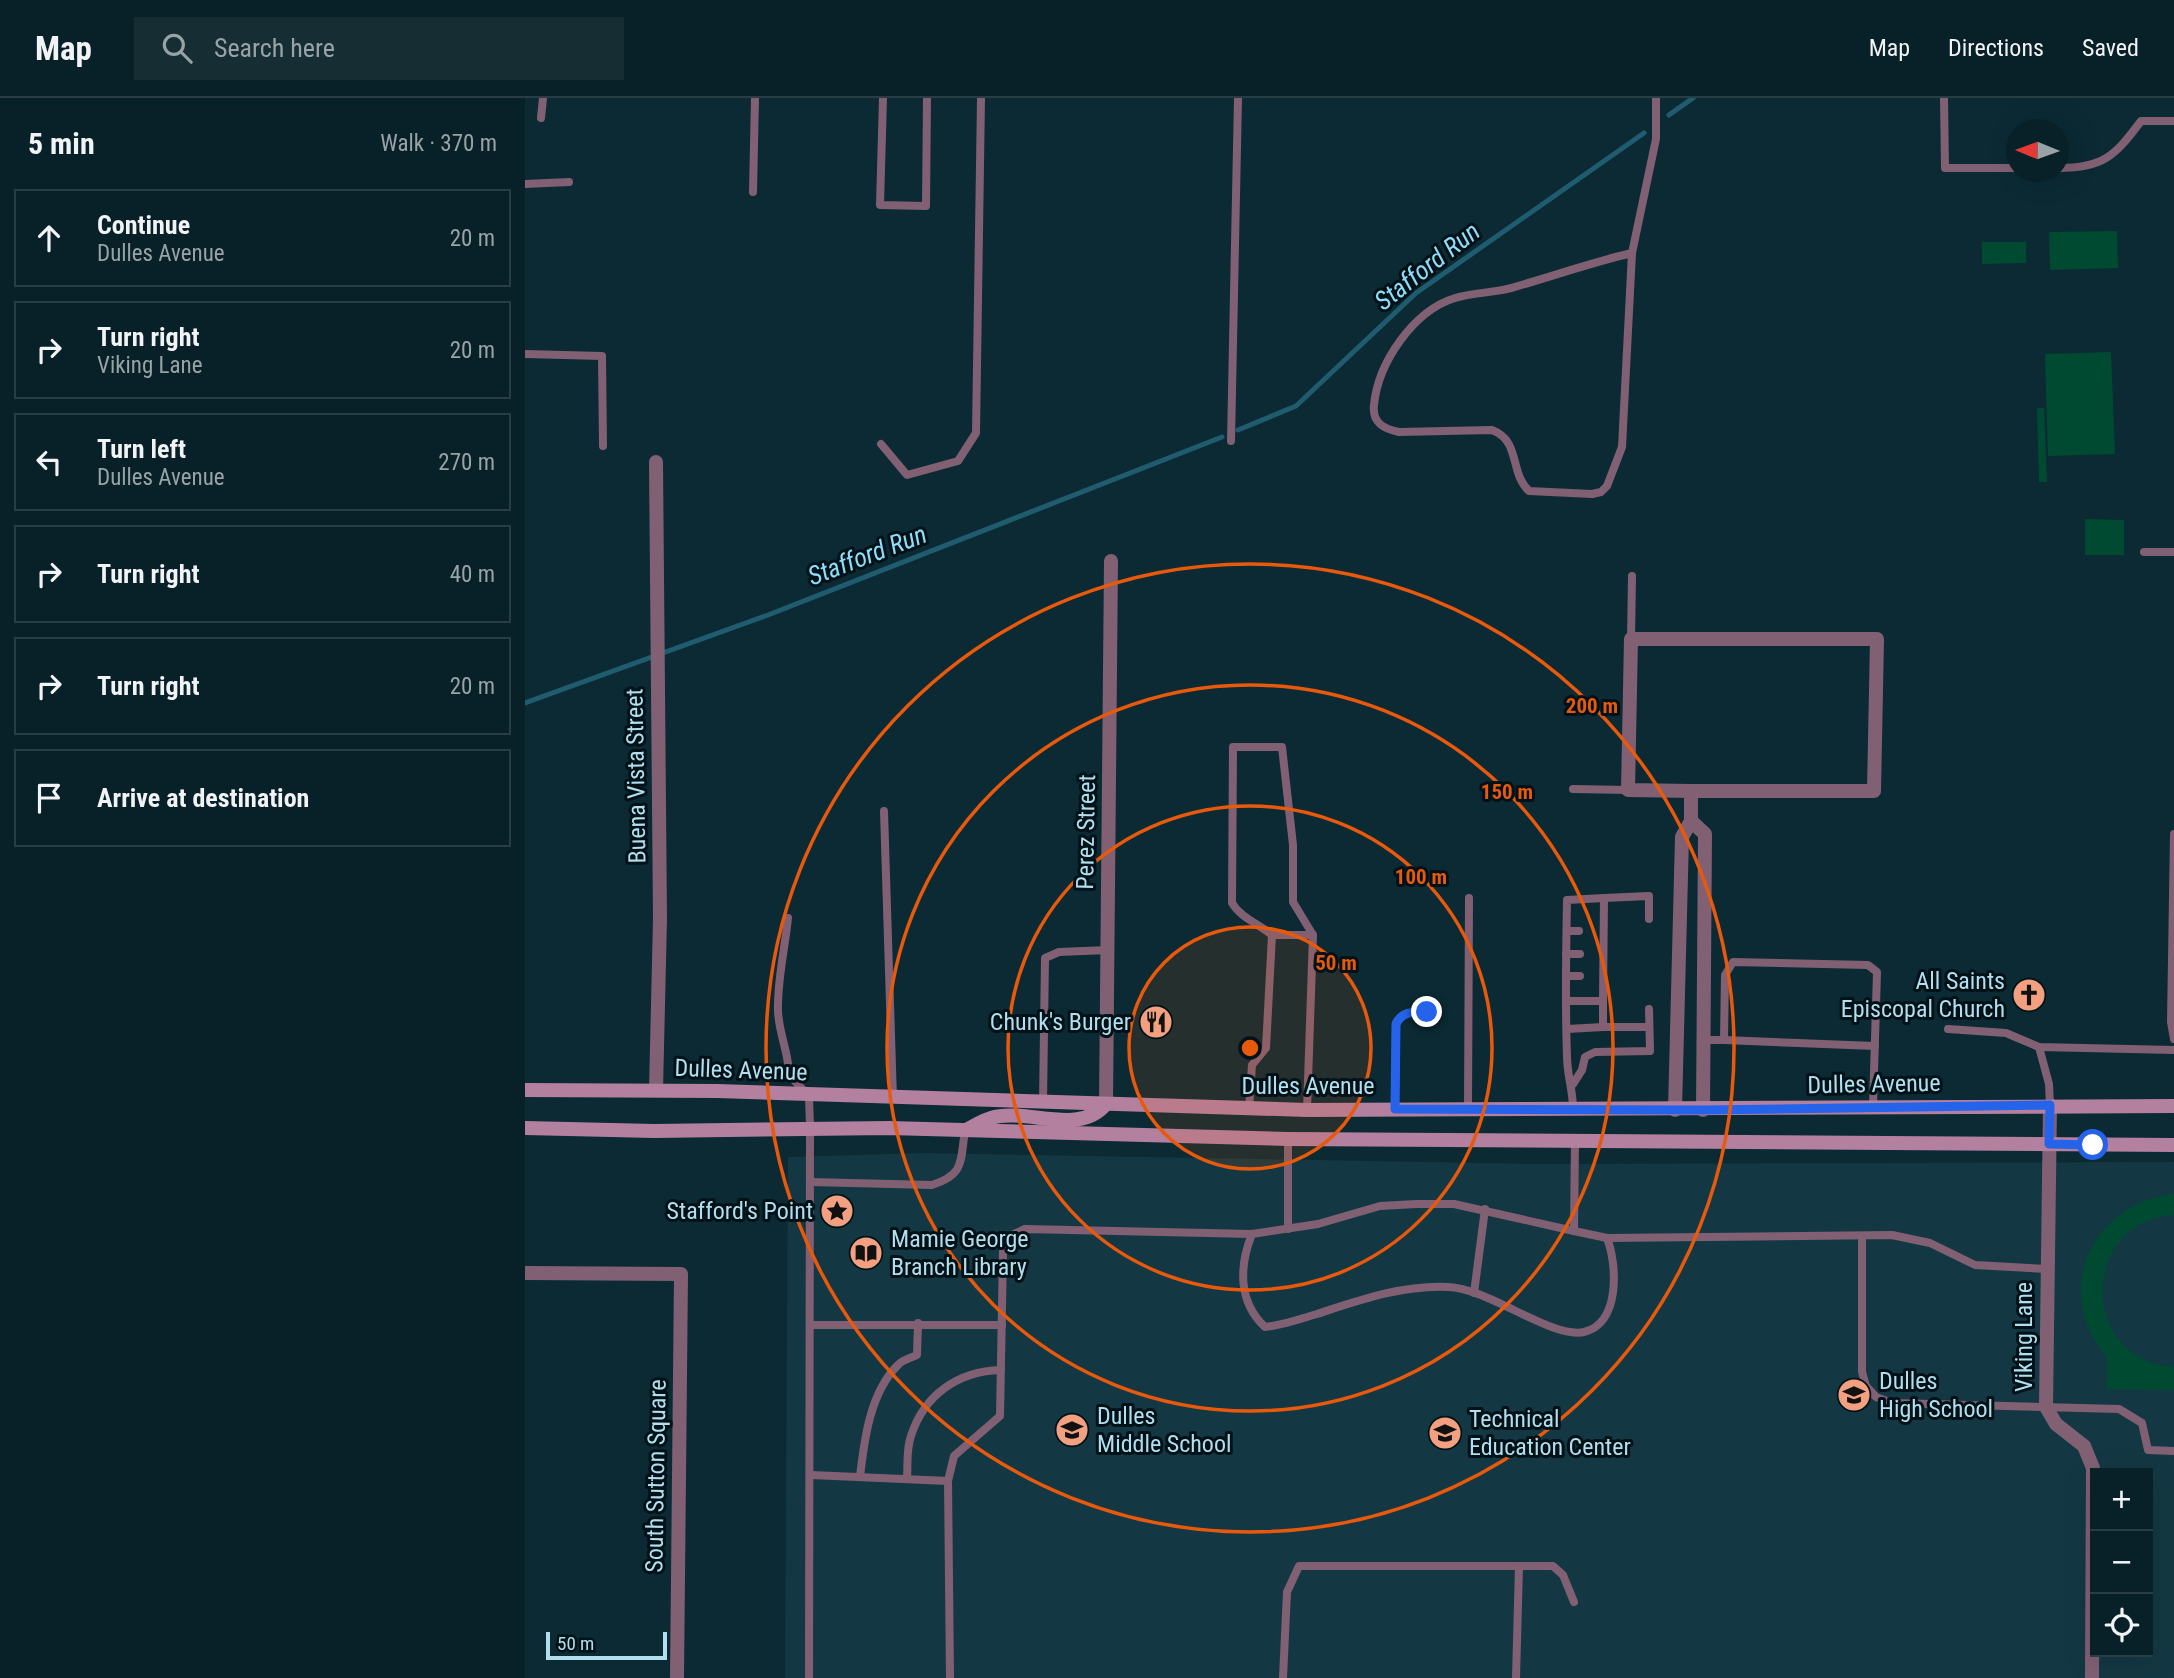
<!DOCTYPE html>
<html lang="en">
<head>
<meta charset="utf-8">
<style>
  body { margin:0; font-family:"Roboto Condensed",sans-serif; background:#162d33; color:#f1f3f6 }
  .controls { position:absolute; right:21px; bottom:21px; display:grid; overflow:hidden; border-radius:0px; box-shadow:0 7px 28px #0002 }
  .controls button { width:63px; height:63px; display:grid; place-items:center; padding:0; border:0; border-bottom:2px solid #293e44; background:#082027; color:#f1f3f6; font:35px sans-serif }
  .compass { position:absolute; left:1481px; top:21px; width:63px; height:63px; border-radius:50%; background:#082027; box-shadow:0 7px 28px #0002; rotate:271deg }
  .scale { position:absolute; left:21px; bottom:18px; width:121px; box-sizing:border-box; padding-left:7px; border:4px solid #b2deee; border-top:0; font-size:19px; line-height:24px; white-space:nowrap; color:#b2deee; -webkit-text-stroke:5px #001218; paint-order:stroke }
  .stop { position:absolute; width:21px; height:21px; margin:-16px; border:5px solid #2563eb; border-radius:50%; background:#fff }
  .stop.end { background:#2563eb; border-color:#fff; box-shadow:0 2px 7px #0008 }
  .list { margin:0; padding:0; list-style:none }
  h2 { display:flex; justify-content:space-between; align-items:center; height:91px; margin:0; padding:0 28px; font-size:30px }
  h2 small { font-size:23px; font-weight:400; color:#98a3a7 }
  .list li { display:grid; grid-template-columns:46px 1fr auto; gap:21px; align-items:center; box-sizing:border-box; height:98px; margin:0 14px 14px; padding:0 14px; border:2px solid #293e44; border-radius:0px }
  .list b { display:block; font-size:26px; white-space:nowrap }
  .list p { margin:0; font-size:23px; white-space:nowrap; color:#98a3a7 }
  .list em { font-size:23px; font-style:normal; color:#98a3a7 }
  .icon { flex:none; width:38px; height:38px; fill:none; stroke:currentColor; stroke-width:2; stroke-linecap:round; stroke-linejoin:round }
  .map { position:relative; flex:none; width:1649px; height:1580px; overflow:hidden }
  header { display:flex; align-items:center; gap:42px; box-sizing:border-box; height:98px; padding:0 35px; background:#082027; border-bottom:2px solid #293e44 }
  header strong { font-size:33px }
  nav { display:flex; gap:38px; margin-inline-start:auto; font-size:24px }
  .search { width:490px; height:63px; background:#162d33; display:flex; align-items:center; gap:18px; box-sizing:border-box; padding:0 24px; border-radius:0px; color:#98a3a7; font-size:26px }
  main { display:flex }
  aside { flex:1; background:#082027 }
  .map>svg:first-child { display:block }
  .built { fill:#143843; fill-rule:evenodd }
  .green { fill:#004a31 }
  .lines { fill:none; stroke-linecap:round; stroke-linejoin:round }
  .stream { stroke:#205c6f; stroke-width:5 }
  .lane { stroke:#816073; stroke-width:8 }
  .street { stroke:#816073; stroke-width:14 }
  .secondary { stroke:#b4809f; stroke-width:14 }
  .route { stroke:#2563eb; stroke-width:9 }
  .ring { fill:none; stroke:#e8590c; stroke-width:3.5 }
  .labels { text-anchor:middle; dominant-baseline:central; stroke-width:6; stroke-linejoin:round; paint-order:stroke }
  .street-label { font-size:24px; fill:#b2deee; stroke:#001218 }
  .poi-label { font-size:24px; fill:#b2deee; stroke:#001218; text-anchor:start }
  .water-label { font-size:26px; font-style:italic; fill:#8fddf9; stroke:#001218 }
  .centre { fill:#e8590c; stroke:#001218; stroke-width:3.5 }
  .ring-label { font-size:21px; text-anchor:middle; font-weight:bold; fill:#e8590c; stroke:#001218; stroke-width:6; stroke-linejoin:round; paint-order:stroke }
</style>
</head>
<body>
<header>
<strong>Map</strong>
<div class="search"><svg class="icon" aria-label="search" viewBox="0 0 24 24"><circle cx="10" cy="10" r="6"/><path d="M15 15l6 6"/></svg>Search here</div>
<nav><a>Map</a><a>Directions</a><a>Saved</a></nav>
</header>
<main>
<aside>
<h2>5 min<small>Walk · 370 m</small></h2>
<ul class="list">
<li><svg class="icon" aria-label="ahead" viewBox="0 0 24 24"><path d="M12 20V5M6 11l6-6 6 6"/></svg><div><b>Continue</b><p>Dulles Avenue</p></div><em>20 m</em></li>
<li><svg class="icon" aria-label="right" viewBox="0 0 24 24"><path d="M7 20v-9h11M14 6l5 5-5 5"/></svg><div><b>Turn right</b><p>Viking Lane</p></div><em>20 m</em></li>
<li><svg class="icon" aria-label="left" viewBox="0 0 24 24"><path d="M17 20v-9H6M10 6l-5 5 5 5"/></svg><div><b>Turn left</b><p>Dulles Avenue</p></div><em>270 m</em></li>
<li><svg class="icon" aria-label="right" viewBox="0 0 24 24"><path d="M7 20v-9h11M14 6l5 5-5 5"/></svg><div><b>Turn right</b></div><em>40 m</em></li>
<li><svg class="icon" aria-label="right" viewBox="0 0 24 24"><path d="M7 20v-9h11M14 6l5 5-5 5"/></svg><div><b>Turn right</b></div><em>20 m</em></li>
<li><svg class="icon" aria-label="arrive" viewBox="0 0 24 24"><path d="M6 21V4h12l-3 4 3 4H6"/></svg><div><b>Arrive at destination</b></div></li>
</ul>
</aside>
<div class="map">
<svg width="1649" height="1580" viewBox="0 0 1649 1580">
  <rect width="100%" height="100%" fill="#0b2a34"/>
  <!-- built -->
  <path class="built" d="M 399,1055 L 1010,1066 L 1649,1064 L 1649,1580 L 260,1580 L 263,1059 ZM 1570,1375 L 1623,1375 L 1623,1554 L 1570,1554 Z"/>
  <!-- green -->
  <g class="green">
    <path d="M 1592,133 L 1593,170 L 1525,172 L 1524,134 Z"/>
    <path d="M 1457,144 L 1501,144 L 1501,165 L 1457,166 Z"/>
    <path d="M 1586,254 L 1590,356 L 1523,358 L 1520,256 Z"/>
    <path d="M 1512,310 L 1519,310 L 1522,384 L 1514,384 Z"/>
    <path d="M 1560,421 L 1599,422 L 1599,457 L 1560,457 Z"/>
    <path d="M 1649,1096 L 1649,1117 C 1554,1123 1553,1262 1649,1269 L 1649,1292 L 1581,1291 C 1581,1282 1584,1268 1581,1259 C 1580,1255 1574,1250 1572,1246 C 1565,1235 1560,1224 1558,1211 C 1545,1153 1592,1101 1649,1096 Z"/>
  </g>
  <g class="lines">
    <!-- stream -->
    <g class="stream">
      <path d="M 1144,17 L 1168,0"/>
      <path d="M 713,332 L 771,308 L 891,195 L 1119,35"/>
      <path d="M 0,605 L 243,517 L 697,339"/>
    </g>
    <!-- lane -->
    <g class="lane">
      <path d="M 358,0 L 355,107 L 401,108 L 402,0"/>
      <path d="M 1419,0 L 1420,70 L 1492,70"/>
      <path d="M 16,20 L 18,0"/>
      <path d="M 1534,70 C 1578,70 1590,58 1616,23 L 1649,23"/>
      <path d="M 0,86 L 44,84"/>
      <path d="M 228,94 L 230,0"/>
      <path d="M 1107,155 C 1068,164 1031,177 993,188 C 973,195 950,194 930,200 C 888,213 853,265 849,307 C 847,325 859,331 874,334 L 967,332 C 996,343 984,374 1004,393 L 1067,396 L 1076,394 L 1082,388 L 1097,349 L 1107,155 L 1131,41 L 1131,0"/>
      <path d="M 0,256 L 77,258 L 78,348"/>
      <path d="M 706,343 L 713,0"/>
      <path d="M 356,346 L 382,377 L 433,363 L 451,335 L 456,0"/>
      <path d="M 1619,454 L 1649,454"/>
      <path d="M 1106,541 L 1107,478"/>
      <path d="M 1048,691 L 1103,692"/>
      <path d="M 359,713 L 368,1001"/>
      <path d="M 1649,736 L 1646,924 L 1649,941"/>
      <path d="M 1079,800 L 1124,798 L 1124,821"/>
      <path d="M 263,820 C 260,850 252,883 253,913 C 254,937 264,955 264,977 L 284,998 L 285,1029 L 284,1580"/>
      <path d="M 1042,833 L 1054,833"/>
      <path d="M 747,837 C 734,826 716,820 707,805 L 708,649 L 757,649 L 768,747 L 768,804 L 788,837 L 782,1012"/>
      <path d="M 1041,856 L 1055,856"/>
      <path d="M 1041,878 L 1055,878"/>
      <path d="M 1041,903 L 1078,903 L 1079,800 L 1042,802 C 1041,854 1040,906 1042,958 C 1042,977 1048,992 1048,1011"/>
      <path d="M 1078,929 L 1124,929"/>
      <path d="M 1042,931 L 1078,929 L 1078,903"/>
      <path d="M 1423,931 L 1481,935 L 1514,949 L 1649,952"/>
      <path d="M 1180,942 L 1199,942 L 1200,877 L 1208,864 L 1343,867 L 1352,874 L 1348,1008"/>
      <path d="M 1199,942 L 1350,948"/>
      <path d="M 1514,949 L 1524,986 L 1525,1007"/>
      <path d="M 1048,986 L 1057,972 L 1060,959 L 1070,954 L 1125,953 L 1124,911"/>
      <path d="M 518,1005 L 520,860 L 534,854 L 583,852"/>
      <path d="M 943,1010 L 944,800"/>
      <path d="M 724,1011 L 727,967 L 741,950 L 747,837 L 788,837"/>
      <path d="M 870,1011 L 871,926 C 877,913 888,914 902,914"/>
      <path d="M 285,1084 L 407,1087 C 440,1077 435,1063 440,1033"/>
      <path d="M 763,1131 L 763,1041"/>
      <path d="M 1049,1133 L 1082,1140 L 1367,1137 L 1405,1145 L 1450,1167 L 1522,1171"/>
      <path d="M 727,1136 C 714,1168 713,1204 740,1229 C 760,1227 774,1221 792,1216 C 835,1202 877,1187 923,1189 C 964,1190 1026,1241 1059,1234 C 1096,1225 1092,1166 1082,1140"/>
      <path d="M 1337,1138 L 1337,1274 L 1341,1288 L 1351,1299 L 1367,1305 L 1594,1311 L 1617,1325 L 1623,1352 L 1649,1353"/>
      <path d="M 949,1195 L 960,1111"/>
      <path d="M 285,1227 L 477,1227"/>
      <path d="M 286,1377 L 423,1383 L 425,1580"/>
      <path d="M 335,1379 C 339,1343 345,1294 373,1267 C 377,1262 386,1260 392,1257 L 393,1225"/>
      <path d="M 382,1381 C 383,1368 381,1351 386,1338 C 399,1297 433,1273 476,1272"/>
      <path d="M 423,1383 L 429,1358 L 475,1318 L 478,1153 L 487,1137 L 500,1131 L 727,1136 L 793,1126 L 855,1108 L 891,1106 L 929,1106 L 1049,1133 L 1050,1042"/>
      <path d="M 758,1580 L 762,1494 L 774,1468 L 1028,1468 L 1038,1477 L 1049,1504"/>
      <path d="M 991,1580 L 994,1468"/>
    </g>
    <!-- street -->
    <g class="street">
      <path d="M 131,364 L 135,821 L 131,992"/>
      <path d="M 1166,723 L 1166,693 L 1103,692 L 1106,541 L 1352,541 L 1349,693 L 1166,693"/>
      <path d="M 581,1006 L 586,463"/>
      <path d="M 1525,1007 L 1521,1309 L 1531,1326 L 1559,1348 L 1568,1370 L 1567,1580"/>
      <path d="M 1150,1012 L 1157,739 L 1166,723 L 1180,736 L 1178,1012"/>
      <path d="M 0,1175 L 156,1176 L 152,1580"/>
    </g>
    <!-- secondary -->
    <g class="secondary">
      <path d="M 0,992 L 192,993 L 782,1012 L 1649,1008"/>
      <path d="M 0,1030 L 129,1033 L 364,1030 L 763,1041 L 1649,1047"/>
      <path d="M 441,1032 C 449,1028 458,1022 466,1020 C 501,1009 554,1039 581,1006"/>
    </g>
  </g>
  <g class="lines">
    <!-- route -->
    <path class="route" d="M 902,914 C 888,914 877,913 871,926 L 870,1011 L 1178,1012 L 1525,1007 L 1524,1046 L 1568,1047"/>
  </g>
  <!-- distance rings -->
  <circle cx="725" cy="950" r="121" fill="#e8590c" fill-opacity=".12"/>
  <g class="ring">
    <circle cx="725" cy="950" r="121"/>
    <circle cx="725" cy="950" r="242"/>
    <circle cx="725" cy="950" r="363"/>
    <circle cx="725" cy="950" r="484"/>
  </g>
  <!-- icons -->
  <defs>
    <symbol id="church-disc" viewBox="-11 -11 22 22"><circle r="9.5" fill="#f2a080" stroke="#001218"/><path d="M-1.2-6h2.4v3.5h3.3v2.4h-3.3V6h-2.4V-.1h-3.3v-2.4h3.3Z" fill="#111"/></symbol>
    <symbol id="restaurant-disc" viewBox="-11 -11 22 22"><circle r="9.5" fill="#f2a080" stroke="#001218"/><path d="M-5-6h1v4h1v-4h1v4h1v-4h1v5L-1.5 .5V6h-2V.5L-5-1ZM5-6V6H3V1.5H1.5Q1.5-4 5-6Z" fill="#111"/></symbol>
    <symbol id="sight-disc" viewBox="-11 -11 22 22"><circle r="9.5" fill="#f2a080" stroke="#001218"/><path d="M0-6L1.8-2.2L6-1.7L2.9 1.2L3.7 5.4L0 3.3L-3.7 5.4L-2.9 1.2L-6-1.7L-1.8-2.2Z" fill="#111"/></symbol>
    <symbol id="library-disc" viewBox="-11 -11 22 22"><circle r="9.5" fill="#f2a080" stroke="#001218"/><path d="M-6-4Q-3-5.5-.7-3.5V5Q-3 3-6 4ZM6-4Q3-5.5 .7-3.5V5Q3 3 6 4Z" fill="#111"/></symbol>
    <symbol id="school-disc" viewBox="-11 -11 22 22"><circle r="9.5" fill="#f2a080" stroke="#001218"/><path d="M0-5L7-2L0 1L-7-2ZM-4 1L0 2.5L4 1V4Q0 6-4 4Z" fill="#111"/></symbol>
  </defs>
  <g fill-rule="evenodd">
    <use href="#church-disc" x="1485" y="878" width="38" height="38"/>
    <use href="#restaurant-disc" x="612" y="905" width="38" height="38"/>
    <use href="#sight-disc" x="293" y="1094" width="38" height="38"/>
    <use href="#library-disc" x="322" y="1136" width="38" height="38"/>
    <use href="#school-disc" x="1310" y="1278" width="38" height="38"/>
    <use href="#school-disc" x="528" y="1313" width="38" height="38"/>
    <use href="#school-disc" x="901" y="1316" width="38" height="38"/>
  </g>
  <g class="labels">
    <!-- street labels -->
    <g class="street-label">
      <text transform="translate(111 678) rotate(-91)">Buena Vista Street</text>
      <text transform="translate(561 734) rotate(-89)">Perez Street</text>
      <text transform="translate(216 972) rotate(2)">Dulles Avenue</text>
      <text transform="translate(1349 986) rotate(-1)">Dulles Avenue</text>
      <text x="783" y="988">Dulles Avenue</text>
      <text transform="translate(1499 1239) rotate(-90)">Viking Lane</text>
      <text transform="translate(131 1378) rotate(-89)">South Sutton Square</text>
    </g>
    <!-- poi labels -->
    <g class="poi-label">
      <text x="1480" y="883" text-anchor="end">All Saints<tspan x="1480" dy="28">Episcopal Church</tspan></text>
      <text x="606" y="924" text-anchor="end">Chunk's Burger</text>
      <text x="288" y="1113" text-anchor="end">Stafford's Point</text>
      <text x="366" y="1141">Mamie George<tspan x="366" dy="28">Branch Library</tspan></text>
      <text x="1354" y="1283">Dulles<tspan x="1354" dy="28">High School</tspan></text>
      <text x="572" y="1318">Dulles<tspan x="572" dy="28">Middle School</tspan></text>
      <text x="944" y="1321">Technical<tspan x="944" dy="28">Education Center</tspan></text>
    </g>
    <!-- water labels -->
    <g class="water-label">
      <text transform="translate(902 168) rotate(-38)">Stafford Run</text>
      <text transform="translate(342 457) rotate(-21)">Stafford Run</text>
    </g>
  </g>
  <circle cx="725" cy="950" r="10" class="centre"/>
  <g class="ring-label">
    <text x="1067" y="615">200 m</text>
    <text x="982" y="701">150 m</text>
    <text x="896" y="786">100 m</text>
    <text x="811" y="872">50 m</text>
  </g>
</svg>
<div class="controls">
<button>+</button>
<button>−</button>
<button><svg class="icon" aria-label="locate" viewBox="0 0 24 24"><circle cx="12" cy="12" r="6"/><path d="M12 2v4M12 18v4M2 12h4M18 12h4"/></svg></button>
</div>
<svg class="compass" viewBox="-18 -18 36 36"><path d="M0-13l5 13h-10z" fill="#e53935"/><path d="M0 13l5-13h-10z" fill="#98a3a7"/></svg>
<div class="scale">50 m</div>
<div class="stop" style="left:1568px;top:1047px"></div>
<div class="stop end" style="left:902px;top:914px"></div>
</div>
</main>
</body>
</html>
